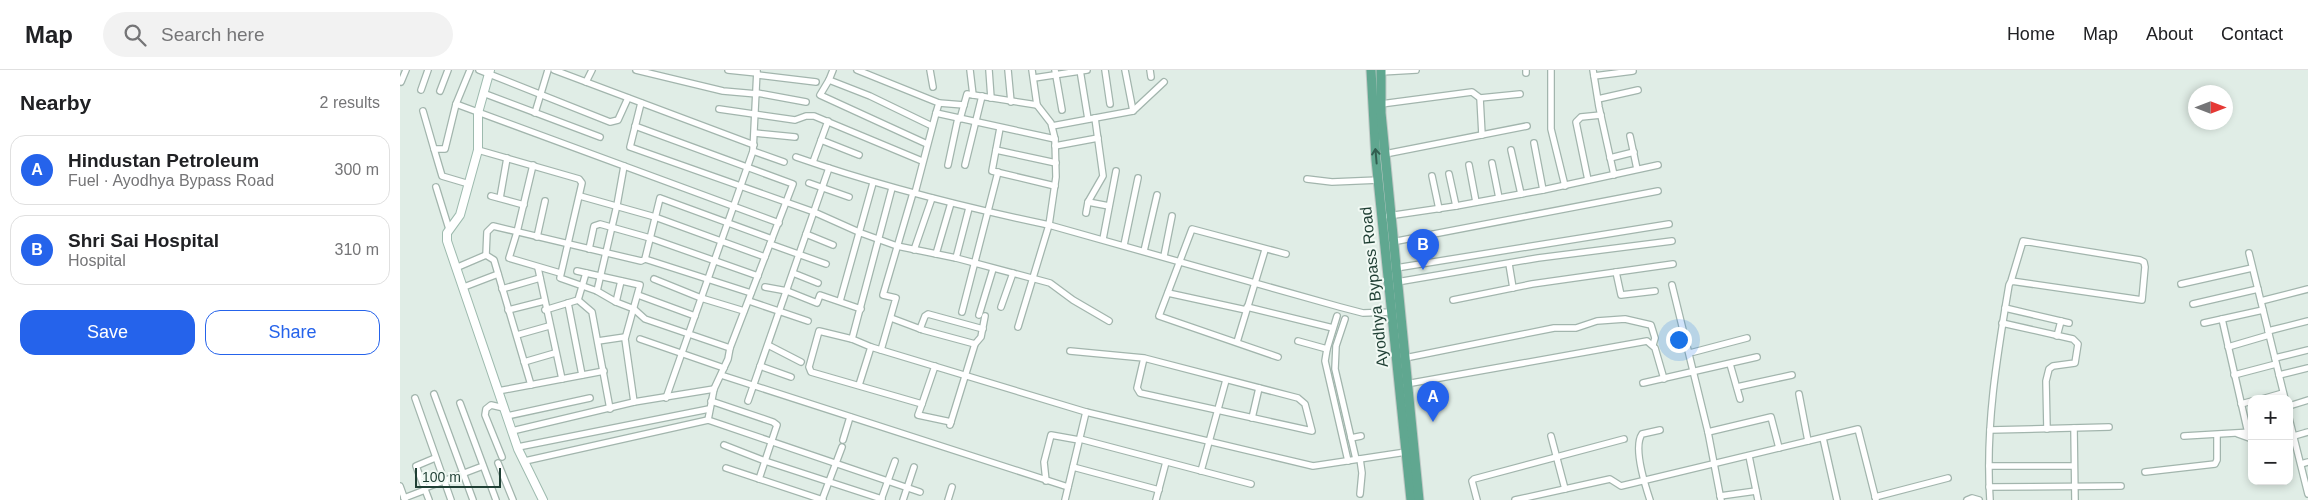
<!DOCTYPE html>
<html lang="en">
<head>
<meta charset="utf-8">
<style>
  body { margin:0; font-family:Helvetica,sans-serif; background:#f2f2f2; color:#202124 }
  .controls { position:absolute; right:15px; bottom:15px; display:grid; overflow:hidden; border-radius:10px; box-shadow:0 2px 8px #0003 }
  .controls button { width:45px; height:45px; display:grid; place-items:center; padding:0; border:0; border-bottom:1px solid #e0e0e0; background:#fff; color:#202124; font:25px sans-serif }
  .compass { position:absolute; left:1788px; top:15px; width:45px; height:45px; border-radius:50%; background:#fff; box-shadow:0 2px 8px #0003; rotate:90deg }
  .scale { position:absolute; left:15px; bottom:12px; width:86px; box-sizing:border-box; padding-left:5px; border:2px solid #1f3f34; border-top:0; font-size:14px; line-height:18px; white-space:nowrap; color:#1f3f34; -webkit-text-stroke:4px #f1f9f4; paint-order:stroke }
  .you { position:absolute; left:1278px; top:269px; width:18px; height:18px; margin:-12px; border:4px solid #fff; border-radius:50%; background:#1a73e8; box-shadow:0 0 0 8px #1a73e833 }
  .badge { display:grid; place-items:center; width:32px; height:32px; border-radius:50%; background:#2563eb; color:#fff; font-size:16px; font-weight:700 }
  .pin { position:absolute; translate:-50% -41px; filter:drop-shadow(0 1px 2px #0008) }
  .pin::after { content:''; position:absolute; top:26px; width:18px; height:15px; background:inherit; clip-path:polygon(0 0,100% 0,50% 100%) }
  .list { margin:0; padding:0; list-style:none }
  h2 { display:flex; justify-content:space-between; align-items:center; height:65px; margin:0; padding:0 20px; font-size:21px }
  h2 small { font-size:16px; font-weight:400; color:#757577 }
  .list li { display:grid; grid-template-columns:32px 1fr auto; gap:15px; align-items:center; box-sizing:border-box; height:70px; margin:0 10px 10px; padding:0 10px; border:1px solid #e0e0e0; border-radius:15px }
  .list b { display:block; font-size:19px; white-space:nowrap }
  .list p { margin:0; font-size:16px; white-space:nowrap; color:#757577 }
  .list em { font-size:16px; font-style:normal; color:#757577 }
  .actions { display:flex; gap:10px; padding:15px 20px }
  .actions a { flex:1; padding:11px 0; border:1px solid #2563eb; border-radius:15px; text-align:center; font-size:18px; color:#2563eb }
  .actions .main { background:#2563eb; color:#fff }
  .icon { flex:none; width:28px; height:28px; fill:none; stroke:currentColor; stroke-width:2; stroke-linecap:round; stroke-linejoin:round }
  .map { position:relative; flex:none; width:1908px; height:430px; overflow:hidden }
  header { display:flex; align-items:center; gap:30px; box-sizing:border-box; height:70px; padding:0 25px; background:#fff; border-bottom:1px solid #e0e0e0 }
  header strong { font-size:24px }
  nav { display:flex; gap:28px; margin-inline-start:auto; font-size:18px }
  .search { width:350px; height:45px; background:#f2f2f2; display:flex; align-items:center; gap:12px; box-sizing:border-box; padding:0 18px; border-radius:28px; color:#757577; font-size:19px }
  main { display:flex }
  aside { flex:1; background:#fff }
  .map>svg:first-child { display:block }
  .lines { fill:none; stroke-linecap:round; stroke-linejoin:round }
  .street-casing { stroke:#a2b5ad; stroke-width:8 }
  .secondary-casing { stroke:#9dbaae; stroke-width:10 }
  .primary-casing { stroke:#c0c9c6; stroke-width:11 }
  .street { stroke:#fff; stroke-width:5.5 }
  .secondary { stroke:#fff; stroke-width:8 }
  .primary { stroke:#60a790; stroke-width:9 }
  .oneway { stroke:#325e50 }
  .labels { text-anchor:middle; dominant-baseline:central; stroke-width:4; stroke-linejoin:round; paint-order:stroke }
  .street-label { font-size:16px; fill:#1f3f34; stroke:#f1f9f4 }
</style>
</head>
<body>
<header>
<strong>Map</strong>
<div class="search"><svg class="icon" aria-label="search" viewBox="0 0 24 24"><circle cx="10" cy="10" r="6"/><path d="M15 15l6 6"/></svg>Search here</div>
<nav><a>Home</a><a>Map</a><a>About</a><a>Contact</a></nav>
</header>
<main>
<aside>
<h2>Nearby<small>2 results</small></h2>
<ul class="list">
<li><span class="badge">A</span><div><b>Hindustan Petroleum</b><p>Fuel · Ayodhya Bypass Road</p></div><em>300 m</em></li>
<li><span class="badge">B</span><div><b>Shri Sai Hospital</b><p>Hospital</p></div><em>310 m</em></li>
</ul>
<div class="actions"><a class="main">Save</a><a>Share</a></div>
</aside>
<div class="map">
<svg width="1908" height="430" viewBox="0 0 1908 430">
  <rect width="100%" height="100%" fill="#e0ede6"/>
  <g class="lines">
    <defs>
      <g id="street">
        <path d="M 70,0 L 56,34 L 379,153"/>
        <path d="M 79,0 L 210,52 L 218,50 L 228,28"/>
        <path d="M 154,0 L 354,75"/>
        <path d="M 236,0 L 323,21 L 357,24"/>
        <path d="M 328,0 L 357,3"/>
        <path d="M 433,0 L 429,10 L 470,26 L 532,56"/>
        <path d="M 457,0 L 539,33 L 536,43 L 655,69"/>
        <path d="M 530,0 L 533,17"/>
        <path d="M 570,0 L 573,25"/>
        <path d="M 589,0 L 591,28"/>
        <path d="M 608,0 L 611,32"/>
        <path d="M 655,0 L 662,40"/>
        <path d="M 680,0 L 688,49"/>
        <path d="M 705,0 L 710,34"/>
        <path d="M 725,0 L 733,41"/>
        <path d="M 750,0 L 751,7"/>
        <path d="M 1151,0 L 1151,59 L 1165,116"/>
        <path d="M 1193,0 L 1199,37 L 1214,105"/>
        <path d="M 981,2 L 1016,0"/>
        <path d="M 1126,3 L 1126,0"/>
        <path d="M 358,5 L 416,12"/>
        <path d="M 1194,6 L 1233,1"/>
        <path d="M 634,8 L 687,0"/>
        <path d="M 429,10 L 420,25 L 527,74"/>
        <path d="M 1,12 L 6,0"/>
        <path d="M 186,12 L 192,0"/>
        <path d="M 21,20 L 28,0"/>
        <path d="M 40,21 L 48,0"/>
        <path d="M 83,23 L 200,67"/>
        <path d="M 357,23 L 406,32"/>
        <path d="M 1080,28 L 1120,24"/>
        <path d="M 1198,29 L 1238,20"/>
        <path d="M 241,33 L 230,77 L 414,142 L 461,163 L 497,176 L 556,188 L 650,213 L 673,230 L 709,251"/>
        <path d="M 539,33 L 564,35"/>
        <path d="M 56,34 L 45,79 L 34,79 L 42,106 L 69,114"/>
        <path d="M 981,34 L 1072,22 L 1080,28 L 1082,65"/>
        <path d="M 319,39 L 395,50 L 406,46 L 414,46 L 522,91"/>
        <path d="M 23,41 L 34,79"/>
        <path d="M 135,43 L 148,0"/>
        <path d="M 560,49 L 567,24 L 637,35"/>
        <path d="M 235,56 L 393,114 L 330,278 L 328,289 L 314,319 L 308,350"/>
        <path d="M 652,56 L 733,41 L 764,12"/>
        <path d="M 600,58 L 592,101 L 655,116"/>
        <path d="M 355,63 L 395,67"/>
        <path d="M 1230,66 L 1237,99"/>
        <path d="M 421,70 L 459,85"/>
        <path d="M 1134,73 L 1143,120"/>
        <path d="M 655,76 L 698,68"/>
        <path d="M 78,80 L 179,109 L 182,113 L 160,208 L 197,221 L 216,232 L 234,239 L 245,249 L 330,278"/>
        <path d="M 596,80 L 656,93"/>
        <path d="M 1111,80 L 1121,124"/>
        <path d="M 353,81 L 384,92"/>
        <path d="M 985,84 L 1127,56"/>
        <path d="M 396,87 C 479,116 563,137 649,155 L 656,107 L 655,69 L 651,53 L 637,35 L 632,0"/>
        <path d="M 1210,88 L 1234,82"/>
        <path d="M 413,92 L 428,51"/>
        <path d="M 1092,93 L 1099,128"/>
        <path d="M 133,95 L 117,162 L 109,188 L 160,203"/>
        <path d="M 548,95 L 558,48"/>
        <path d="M 565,95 L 582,26"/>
        <path d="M 1069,95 L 1076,132"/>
        <path d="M 1049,104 L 1056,136"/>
        <path d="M 1032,106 L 1039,139"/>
        <path d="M 907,109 L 932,112 L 979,110"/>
        <path d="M 1188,110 L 1176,52 L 1181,47 L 1201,45"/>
        <path d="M 409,113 L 449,127"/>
        <path d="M 36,117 L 49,159"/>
        <path d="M 515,123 L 536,43"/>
        <path d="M 91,126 L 124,135"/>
        <path d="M 180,126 L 255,147 L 365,187"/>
        <path d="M 100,128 L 107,88"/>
        <path d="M 688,132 L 709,136"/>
        <path d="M 686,143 L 688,132 L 703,106 L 695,48"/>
        <path d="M 988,146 L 1056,136 L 1143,120 L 1258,95"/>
        <path d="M 406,164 L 433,175"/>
        <path d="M 137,167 L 145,131"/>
        <path d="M 703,169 L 716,101"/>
        <path d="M 992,172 L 1258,121"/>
        <path d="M 370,174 L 426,194"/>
        <path d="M 724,175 L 738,108"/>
        <path d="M 189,179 L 194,156 L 200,154 L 250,168 L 358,206"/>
        <path d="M 514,180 L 532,128"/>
        <path d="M 744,181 L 757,125"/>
        <path d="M 1849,183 L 1885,329"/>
        <path d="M 536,184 L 551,133"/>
        <path d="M 86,185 L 87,162 L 93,156 L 241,191 L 245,189 L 260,128 L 372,169"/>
        <path d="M 764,186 L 772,146"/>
        <path d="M 556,188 L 569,138"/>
        <path d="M 245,189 L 351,223"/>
        <path d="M 1109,194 L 1113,218"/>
        <path d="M 58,197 L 86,185 L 94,190 L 131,315"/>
        <path d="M 138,198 L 162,309"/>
        <path d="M 996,198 L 1269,154"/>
        <path d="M 177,201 L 240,215 L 225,269 L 234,332"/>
        <path d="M 1216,202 L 1221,225 L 1255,221"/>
        <path d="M 393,203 L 418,213"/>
        <path d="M 254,209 L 301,228 L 344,241"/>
        <path d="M 997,212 L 1138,188 L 1272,171"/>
        <path d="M 1781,214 L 1852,198"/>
        <path d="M 1272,215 L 1308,362 L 1321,430"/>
        <path d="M 64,217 L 98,204"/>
        <path d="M 365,217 L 387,221 L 417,233 L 420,225 L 461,239"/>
        <path d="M 102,219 L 140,208"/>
        <path d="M 197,221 L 217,135 L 224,96"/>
        <path d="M 768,223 L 846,240"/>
        <path d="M 238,225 L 295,246"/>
        <path d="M 178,230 L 192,242 L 210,339"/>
        <path d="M 1053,230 L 1132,214 L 1273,194"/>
        <path d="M 349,231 L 408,251"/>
        <path d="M 440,231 L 473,113"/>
        <path d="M 1861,231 L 1908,219"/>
        <path d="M 216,232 L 221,211"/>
        <path d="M 168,233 L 182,305"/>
        <path d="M 1793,234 L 1858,219"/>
        <path d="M 601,237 L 613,203"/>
        <path d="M 847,237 L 933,258"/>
        <path d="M 1605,238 L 1669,253"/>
        <path d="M 108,240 L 144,231"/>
        <path d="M 145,240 L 178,230 L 186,203"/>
        <path d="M 562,242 L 598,102"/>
        <path d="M 579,245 L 593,199"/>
        <path d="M 937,246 L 927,279 L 925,291 L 948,391"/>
        <path d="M 491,248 L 523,260 L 575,274"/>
        <path d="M 945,249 L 936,276 L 935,299 L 956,389"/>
        <path d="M 1822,249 L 1848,363"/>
        <path d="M 1602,253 L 1673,269 L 1678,274 L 1675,293 L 1653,296 L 1649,299 L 1646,311 L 1647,359"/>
        <path d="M 1804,253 L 1863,240"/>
        <path d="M 618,257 L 649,155 L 940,237 L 963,243 L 992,242"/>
        <path d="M 520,259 L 525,246 L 528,244 L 583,259"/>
        <path d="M 1868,261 L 1908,251"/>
        <path d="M 117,265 L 149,256"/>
        <path d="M 1657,266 L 1661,251"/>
        <path d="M 240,269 L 324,298"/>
        <path d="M 452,269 L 492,118"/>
        <path d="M 198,271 L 225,267"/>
        <path d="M 898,271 L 927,279"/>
        <path d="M 837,272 L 865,180"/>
        <path d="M 368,275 L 401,292"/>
        <path d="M 1828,277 L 1869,265"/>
        <path d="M 481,280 L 496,228 L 483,225 L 513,123"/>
        <path d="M 670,281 L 744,288 L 898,328 L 905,334 L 912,361 L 740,323 L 737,318 L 744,288"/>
        <path d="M 1290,283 L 1347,268"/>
        <path d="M 878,287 L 759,246 L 792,159 L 886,184"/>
        <path d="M 1005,288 L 1154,258 L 1176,258 L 1197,251 L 1225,249 L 1251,255 L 1255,268 L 1253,275"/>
        <path d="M 1875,288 L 1908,280"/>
        <path d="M 124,292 L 155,283"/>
        <path d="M 1330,294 L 1340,329"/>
        <path d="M 360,296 L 391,307"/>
        <path d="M 321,305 L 668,417"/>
        <path d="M 1834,305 L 1876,294"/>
        <path d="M 1879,305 L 1908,298"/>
        <path d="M 1243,313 L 1357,287"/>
        <path d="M 1006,314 L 1247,271 L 1255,278 L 1264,309"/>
        <path d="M 459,315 L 471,277"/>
        <path d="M 1337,317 L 1392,305"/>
        <path d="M 98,321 L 204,301"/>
        <path d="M 34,324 L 73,430"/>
        <path d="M 1399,324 L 1408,371"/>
        <path d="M 15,328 L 51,430"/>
        <path d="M 266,328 L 353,81 L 357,0"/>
        <path d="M 1862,329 L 1883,323"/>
        <path d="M 311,331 L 373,352 L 377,355 L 359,409"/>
        <path d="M 348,331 L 429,98"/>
        <path d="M 60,333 L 96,430"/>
        <path d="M 522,334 L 535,296"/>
        <path d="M 1841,334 L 1852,331"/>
        <path d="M 1889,336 L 1908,330"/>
        <path d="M 107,346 L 190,328"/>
        <path d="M 852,348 L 859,318"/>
        <path d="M 1889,348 L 1908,424"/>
        <path d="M 551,352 L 518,345 L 522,334 L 411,302 L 409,297 L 419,261 L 452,269 L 471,277 L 686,342 L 913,396 L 1006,382"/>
        <path d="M 550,355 L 575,274 L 581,267 L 585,246"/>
        <path d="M 1674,358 L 1675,430"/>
        <path d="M 1590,360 L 1709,357"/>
        <path d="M 112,361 L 234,332 L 314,319"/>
        <path d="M 1308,362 L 1371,347 L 1379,378"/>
        <path d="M 1838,364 L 1852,369"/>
        <path d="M 1151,366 L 1165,419"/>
        <path d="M 1784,366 L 1852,362"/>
        <path d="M 1894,366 L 1908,362"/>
        <path d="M 951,368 L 961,366"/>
        <path d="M 1423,368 L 1437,430"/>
        <path d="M 680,369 L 851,414"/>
        <path d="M 443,370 L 450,347"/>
        <path d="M 324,375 L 365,391 L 482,429"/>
        <path d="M 118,377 L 309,339"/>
        <path d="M 1349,386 L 1358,430"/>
        <path d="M 102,387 L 85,345 L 86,339 L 91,335 L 104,338"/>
        <path d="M 125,391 L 308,350 L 520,422"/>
        <path d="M 98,393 L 113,430"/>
        <path d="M 1901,394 L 1908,392"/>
        <path d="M 1589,396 L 1674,396"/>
        <path d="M 673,397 L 759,420"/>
        <path d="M 326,398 L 423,430"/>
        <path d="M 801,401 L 826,310"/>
        <path d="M 1745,402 L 1815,394 L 1817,390 L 1817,365"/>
        <path d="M 646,411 L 644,392 L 651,365 L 679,370"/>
        <path d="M 0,416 L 5,430"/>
        <path d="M 1589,417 L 1721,416"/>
        <path d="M 25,418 L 83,396"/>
        <path d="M 960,424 L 962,403 L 960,389"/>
        <path d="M 1320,426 L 1356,421"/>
        <path d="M 1475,427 L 1548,408"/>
        <path d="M 4,428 L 25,420"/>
        <path d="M 29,430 L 16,396 L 35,388"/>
        <path d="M 422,430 L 442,377"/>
        <path d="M 481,430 L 495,391"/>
        <path d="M 503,430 L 514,397"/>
        <path d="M 548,430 L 552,417"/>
        <path d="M 665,430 L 686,342"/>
        <path d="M 756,430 L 766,392"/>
        <path d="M 1077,430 L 1072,411 L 1074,409 L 1224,369"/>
        <path d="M 1115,430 L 1210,409 L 1221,416 L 1458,359 L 1476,430"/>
        <path d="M 1250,430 C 1245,415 1233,377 1242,364 L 1260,360"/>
        <path d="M 1567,430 L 1572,428 L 1579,430"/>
        <path d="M 1590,430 C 1585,358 1597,286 1609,215 L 1611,211 L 1623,171 L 1740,190 L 1744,192 L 1745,197 L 1742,230 L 1611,211"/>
      </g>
      <path id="secondary" d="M 90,0 L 78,43 L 78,80 L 60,145 L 47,163 L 47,171 L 118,379 L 143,430"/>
      <g id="primary">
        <path d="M 971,0 L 976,90 L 1011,430"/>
        <path d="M 981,0 L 981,43 L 1019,430"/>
      </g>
    </defs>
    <!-- street casing -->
    <use href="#street" class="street-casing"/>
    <!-- secondary casing -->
    <use href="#secondary" class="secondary-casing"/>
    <!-- primary casing -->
    <use href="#primary" class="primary-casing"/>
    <!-- street -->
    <use href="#street" class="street"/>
    <!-- secondary -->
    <use href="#secondary" class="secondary"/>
    <!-- primary -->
    <use href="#primary" class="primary"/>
  </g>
  <!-- one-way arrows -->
  <defs><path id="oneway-shaft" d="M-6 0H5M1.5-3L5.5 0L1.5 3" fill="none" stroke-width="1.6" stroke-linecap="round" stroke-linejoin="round" transform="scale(1.25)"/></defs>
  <use class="oneway" href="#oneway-shaft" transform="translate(976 86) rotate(-95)"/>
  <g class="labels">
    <!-- street labels -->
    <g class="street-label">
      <text transform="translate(974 217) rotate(-96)">Ayodhya Bypass Road</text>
    </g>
  </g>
</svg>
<div class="controls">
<button>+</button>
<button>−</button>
</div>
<svg class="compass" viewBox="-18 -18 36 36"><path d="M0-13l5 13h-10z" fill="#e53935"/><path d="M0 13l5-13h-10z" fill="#757577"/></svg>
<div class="scale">100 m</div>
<div class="you"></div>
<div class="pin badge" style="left:1033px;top:352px">A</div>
<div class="pin badge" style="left:1023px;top:200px">B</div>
</div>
</main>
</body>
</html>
